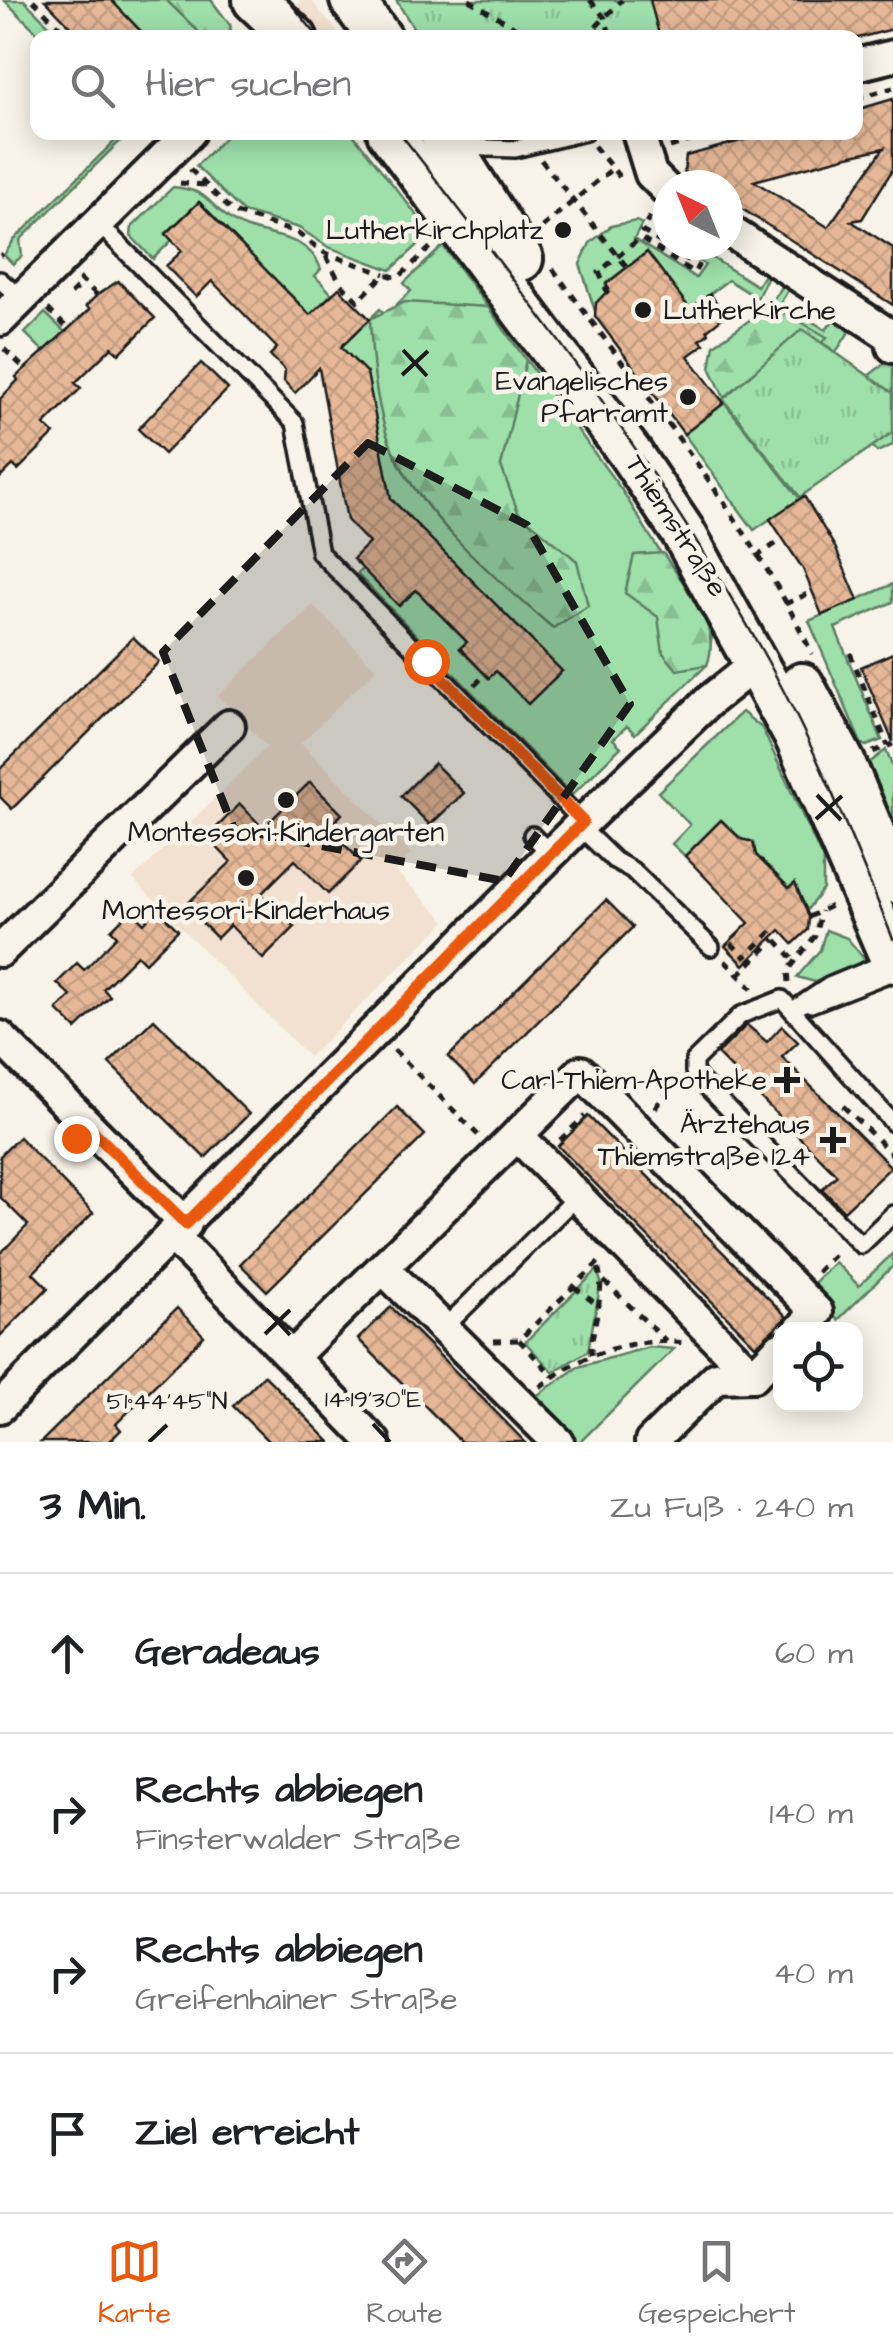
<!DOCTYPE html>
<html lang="de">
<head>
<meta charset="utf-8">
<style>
  body { margin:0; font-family:"Architects Daughter",sans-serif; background:#f6f6f6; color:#202124 }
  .controls { position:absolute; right:30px; bottom:30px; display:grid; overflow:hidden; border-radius:20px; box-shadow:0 5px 25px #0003 }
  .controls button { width:90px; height:90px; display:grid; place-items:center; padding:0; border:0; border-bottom:2px solid #e0e0e0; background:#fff; color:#202124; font:50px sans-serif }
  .compass { position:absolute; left:653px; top:170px; width:90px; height:90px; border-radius:50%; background:#fff; box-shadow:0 5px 25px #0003; rotate:317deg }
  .stop { position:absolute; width:30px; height:30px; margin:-22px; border:8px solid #ea580c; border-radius:50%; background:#fff }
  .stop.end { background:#ea580c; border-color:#fff; box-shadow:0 2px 10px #0008 }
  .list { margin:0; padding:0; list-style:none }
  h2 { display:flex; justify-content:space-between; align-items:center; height:130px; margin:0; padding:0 40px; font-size:42px }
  h2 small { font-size:32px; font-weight:400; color:#757577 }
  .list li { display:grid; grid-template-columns:65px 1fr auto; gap:30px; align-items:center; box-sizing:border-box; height:160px; padding:0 40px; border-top:2px solid #e0e0e0 }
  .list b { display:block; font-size:38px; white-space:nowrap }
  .list p { margin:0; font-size:32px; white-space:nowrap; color:#757577 }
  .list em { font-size:32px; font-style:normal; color:#757577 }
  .icon { flex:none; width:55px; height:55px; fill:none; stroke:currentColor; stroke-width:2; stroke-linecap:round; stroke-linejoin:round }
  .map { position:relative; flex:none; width:893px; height:1442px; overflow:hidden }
  .search { position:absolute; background:#fff; box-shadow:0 5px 25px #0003; left:30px; right:30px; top:30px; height:110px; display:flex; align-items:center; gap:25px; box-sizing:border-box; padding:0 35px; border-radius:20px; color:#757577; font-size:38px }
  .sheet { height:770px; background:#fff }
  nav { display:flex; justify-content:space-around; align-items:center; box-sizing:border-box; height:140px; border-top:2px solid #e0e0e0; background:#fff; font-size:28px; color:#757577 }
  nav a { display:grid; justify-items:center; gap:5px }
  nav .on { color:#ea580c }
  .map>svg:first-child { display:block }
  .built { fill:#f2e1d0 }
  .green { fill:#9edfaa; stroke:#5d7e63; stroke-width:2.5 }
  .forest { fill:url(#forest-firs); stroke:#5d7e63; stroke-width:2.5 }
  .park { fill:url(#park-tufts); stroke:#5d7e63; stroke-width:2.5 }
  .building { fill:url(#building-cross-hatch); stroke:#1c1c1c; stroke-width:2.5; fill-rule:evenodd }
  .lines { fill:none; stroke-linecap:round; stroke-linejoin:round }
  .service-casing { stroke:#1c1c1c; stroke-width:22 }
  .minor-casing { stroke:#1c1c1c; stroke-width:38 }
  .secondary-casing { stroke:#1c1c1c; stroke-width:50 }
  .path { stroke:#1c1c1c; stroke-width:5; stroke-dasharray:8 8; stroke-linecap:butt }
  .service { stroke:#f7f3e8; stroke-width:15 }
  .minor { stroke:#f7f3e8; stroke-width:30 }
  .secondary { stroke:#f7f3e8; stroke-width:42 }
  .tram { stroke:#1c1c1c; stroke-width:2.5 }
  .route { stroke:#ea580c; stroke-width:12 }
  .marked { fill:#1c1c1c; fill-opacity:0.2; stroke:#1c1c1c; stroke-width:8; stroke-dasharray:20 12; stroke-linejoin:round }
  .ticks { fill:none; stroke:#1c1c1c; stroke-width:4 }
  .poi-dot { fill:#1c1c1c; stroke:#f7f3e8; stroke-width:4 }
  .labels { text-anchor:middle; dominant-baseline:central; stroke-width:9; stroke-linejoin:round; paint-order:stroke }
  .poi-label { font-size:28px; fill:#1c1c1c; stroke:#f7f3e8; text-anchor:end }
  .street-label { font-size:28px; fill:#1c1c1c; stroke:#f7f3e8 }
  .ticks-label { font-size:25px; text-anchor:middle; fill:#1c1c1c; stroke:#f7f3e8; stroke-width:9; stroke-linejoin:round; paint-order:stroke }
</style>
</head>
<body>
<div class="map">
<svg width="893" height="1442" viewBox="0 0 893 1442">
  <defs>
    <pattern id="forest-firs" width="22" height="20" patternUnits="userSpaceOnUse" patternTransform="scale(2.5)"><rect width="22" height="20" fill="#9edfaa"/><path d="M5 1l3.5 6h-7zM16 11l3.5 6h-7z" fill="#88bf92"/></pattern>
    <pattern id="park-tufts" width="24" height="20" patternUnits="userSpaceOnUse" patternTransform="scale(2.5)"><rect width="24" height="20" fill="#9edfaa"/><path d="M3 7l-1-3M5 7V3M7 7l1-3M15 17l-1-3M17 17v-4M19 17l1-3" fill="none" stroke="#88bf92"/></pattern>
    <pattern id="building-cross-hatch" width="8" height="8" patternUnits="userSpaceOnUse" patternTransform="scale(2.5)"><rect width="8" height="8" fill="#e6b897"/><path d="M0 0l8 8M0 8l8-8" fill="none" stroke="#c59e82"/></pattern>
  </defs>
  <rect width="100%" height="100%" fill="#f7f3e8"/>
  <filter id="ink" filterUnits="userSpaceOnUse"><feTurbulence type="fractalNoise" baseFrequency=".01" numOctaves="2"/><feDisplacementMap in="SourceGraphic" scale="20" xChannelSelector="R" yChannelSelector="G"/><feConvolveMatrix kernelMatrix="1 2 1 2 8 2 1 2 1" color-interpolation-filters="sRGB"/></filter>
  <g filter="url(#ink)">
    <!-- built -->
    <g class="built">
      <path d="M 297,0 L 311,0 L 342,37 L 316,37 L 287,13 L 300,2 Z"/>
      <path d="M 313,605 L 376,669 L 301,743 L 411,854 L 395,871 L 446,921 L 309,1057 L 133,879 L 267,747 L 218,696 Z"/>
    </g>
    <!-- green -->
    <g class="green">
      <path d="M 4,0 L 24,0 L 61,37 L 42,37 Z"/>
      <path d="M 111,0 L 211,0 L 230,25 L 231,37 L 147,37 Z"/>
      <path d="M 230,132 L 352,133 L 431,233 L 391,270 L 328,247 L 299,228 L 243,212 L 196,166 Z"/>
      <path d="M 123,133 L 145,133 L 139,138 L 120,141 L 20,240 L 22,256 L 13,264 L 4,255 L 14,240 Z"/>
      <path d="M 173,187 C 212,191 205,203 233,221 C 262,240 307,230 321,269 L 315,276 L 332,294 L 310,315 L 199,202 L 166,233 L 172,240 L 153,259 L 131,236 L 132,227 Z"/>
      <path d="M 636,221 L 642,224 L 634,239 L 696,278 L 705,265 L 674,245 L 692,245 L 757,286 L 767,270 L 770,272 L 757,298 L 728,280 L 690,309 L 647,252 L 606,283 L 611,291 L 597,303 L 595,311 L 580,264 L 590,243 L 611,226 Z"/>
      <path d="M 443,246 L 623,492 L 712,636 L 707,665 L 635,734 L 627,726 L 613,739 L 621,747 L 572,795 L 357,574 L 379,552 L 467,642 L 460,649 L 488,678 L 496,671 L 561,671 L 391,499 L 367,374 L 341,347 L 380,309 L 386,315 L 411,291 L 404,283 Z"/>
      <path d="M 786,282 L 791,285 L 781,302 L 826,330 L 837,315 L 849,332 L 836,352 L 768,306 Z"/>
      <path d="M 45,313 L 66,333 L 46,354 L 25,333 Z"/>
      <path d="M 725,403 L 800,499 L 754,530 L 684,434 Z"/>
      <path d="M 893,584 L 893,602 L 835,628 L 882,740 L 866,746 L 861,743 L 809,621 Z"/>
      <path d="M 742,712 L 762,728 L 823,860 L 823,889 L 807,910 L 794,885 L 789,888 L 756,855 L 753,843 L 741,839 L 721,820 L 685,856 L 672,844 L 690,825 L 658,792 Z"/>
      <path d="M 886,750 L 893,768 L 893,821 L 869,763 Z"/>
      <path d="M 826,930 L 847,938 L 866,961 L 815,982 L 797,977 L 820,950 Z"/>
      <path d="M 893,1253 L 893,1266 L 838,1320 L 808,1289 L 835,1262 L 859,1286 Z"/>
      <path d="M 649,1347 L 674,1349 L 580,1442 L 574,1442 L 532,1399 L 578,1367 Z"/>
    </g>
    <!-- forest -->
    <g class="forest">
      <path d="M 166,0 L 211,0 L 230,25 L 231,37 L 204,37 Z"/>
      <path d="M 405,302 L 488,307 L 526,360 L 501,466 L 518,512 L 577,561 L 588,606 L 553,628 C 496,579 410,507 387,435 C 375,399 372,357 370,319 Z"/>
      <path d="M 771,305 L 827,337 L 762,414 L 730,410 L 710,367 L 714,345 Z"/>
      <path d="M 893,357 L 893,445 L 877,452 L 849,420 L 850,390 Z"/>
      <path d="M 663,553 C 683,585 723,625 707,665 L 677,670 L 663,653 L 658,617 L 625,593 L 634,555 Z"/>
    </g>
    <!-- park -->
    <g class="park">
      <path d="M 396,0 L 781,0 L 790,37 L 419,37 Z"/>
      <path d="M 802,329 L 893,393 L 893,432 L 800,497 L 723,399 Z"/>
      <path d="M 597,1270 L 601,1282 L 588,1351 L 553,1372 L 525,1342 Z"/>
    </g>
    <!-- building -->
    <g class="building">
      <path d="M 45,0 L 111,0 L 147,38 L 82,38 Z"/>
      <path d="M 650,0 L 893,0 L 893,29 L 858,38 L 660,38 Z"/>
      <path d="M 893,99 L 893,169 L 862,219 L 851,221 L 893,248 L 893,305 L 728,200 L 728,185 L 705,185 L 684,172 L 686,156 L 773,132 L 856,132 L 856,110 ZM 884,148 L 828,227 L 754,181 L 848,156 Z"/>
      <path d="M 199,202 L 310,315 L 339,288 L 370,319 L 341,347 L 367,373 L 391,499 L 562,671 L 528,704 L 496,671 L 489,678 L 460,648 L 467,642 L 416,590 L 399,606 L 353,559 L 369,543 L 347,520 L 319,368 L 295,393 L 284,381 L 285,370 L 270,355 L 277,348 L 212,281 L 196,297 L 166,266 L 182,251 L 166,234 Z"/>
      <path d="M 647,252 L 690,309 L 710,294 L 726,315 L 707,330 L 709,333 L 700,340 L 704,344 L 688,356 L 724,403 L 684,434 L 595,316 L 596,303 L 609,289 L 606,284 Z"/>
      <path d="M 118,281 L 155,318 L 119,354 L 112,347 L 75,383 L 81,388 L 44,425 L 54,434 L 18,470 L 13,465 L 0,478 L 0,399 L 18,380 L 16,377 L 90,309 L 86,306 L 97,295 Z"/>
      <path d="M 201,363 L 228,389 L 164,454 L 138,429 Z"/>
      <path d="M 804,496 L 835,547 L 858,600 L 822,615 L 803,569 L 770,519 Z"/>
      <path d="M 133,637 L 159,662 L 12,809 L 0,797 L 0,769 Z"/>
      <path d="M 893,653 L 893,742 L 861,667 Z"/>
      <path d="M 434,763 L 464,793 L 430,825 L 401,796 Z"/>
      <path d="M 310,782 L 342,814 L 328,828 L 361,861 L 328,894 L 295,860 L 261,894 L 295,927 L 263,959 L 230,925 L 217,938 L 185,906 L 231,862 L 207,837 L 240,804 L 263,828 Z"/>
      <path d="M 721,820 L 741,839 L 753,842 L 756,855 L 789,888 L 795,883 L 809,917 L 808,930 L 793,944 L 780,930 L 744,965 L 725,946 L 749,923 L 685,856 Z"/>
      <path d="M 606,900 L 633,927 L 475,1084 L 448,1057 Z"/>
      <path d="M 157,909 L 178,930 L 145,963 L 137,955 L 103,989 L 110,996 L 76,1029 L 57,1010 L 71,996 L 57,983 L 77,963 L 84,970 L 117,936 L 111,930 L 131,910 L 144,923 Z"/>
      <path d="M 154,1019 L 249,1114 L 205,1158 L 109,1063 Z"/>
      <path d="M 747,1025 L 767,1042 L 782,1026 L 798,1042 L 782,1057 L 891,1167 L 844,1211 L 822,1189 L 837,1175 L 717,1054 Z"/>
      <path d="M 397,1107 L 425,1135 L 267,1291 L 240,1264 Z"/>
      <path d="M 588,1116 L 787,1317 L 756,1346 L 558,1146 Z"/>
      <path d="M 19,1137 L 93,1213 L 33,1273 L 48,1288 L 0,1336 L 0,1254 L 28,1225 L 0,1197 L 0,1156 Z"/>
      <path d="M 391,1307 L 485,1401 L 525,1442 L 461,1442 L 358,1339 Z"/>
      <path d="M 177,1308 L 204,1336 L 116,1424 L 121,1430 L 109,1442 L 41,1442 Z"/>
      <path d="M 264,1375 L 279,1390 L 330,1442 L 269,1442 L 233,1406 Z"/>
    </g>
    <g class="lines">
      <defs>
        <g id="service">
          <path d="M 461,147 L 515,149 L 585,132"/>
          <path d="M 98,223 L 295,423 L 320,553 L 583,822"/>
          <path d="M 0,280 L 21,299"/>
          <path d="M 579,826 L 614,860 L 632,870 L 711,947"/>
          <path d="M 532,835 L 551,854"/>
          <path d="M 811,1004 L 893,972"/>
          <path d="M 793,1010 L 829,986 L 892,960"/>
          <path d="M 893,1123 L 782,999 L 741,1015 L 694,1061 L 694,1072 L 702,1082 L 861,1245 L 893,1214"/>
          <path d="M 444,1328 L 577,1196"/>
        </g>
        <g id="minor">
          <path d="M 856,65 L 893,56"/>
          <path d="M 638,132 L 651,174 L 668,191"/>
          <path d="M 728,230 L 891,336 L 893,347"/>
          <path d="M 0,320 L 190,132"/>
          <path d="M 0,951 L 229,726"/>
          <path d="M 0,1037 L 186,1224"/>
          <path d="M 517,1135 L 753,1376"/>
          <path d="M 174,1237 L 374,1442"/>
          <path d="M 383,1268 L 558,1442"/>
          <path d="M 292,1357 L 581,1072 L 817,1312 L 800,1330"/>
          <path d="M 0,1407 L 579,826 L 709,701 L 759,661"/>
          <path d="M 651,1442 L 717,1377 L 753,1376 L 780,1348"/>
        </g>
        <g id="secondary">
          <path d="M 255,0 L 295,38"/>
          <path d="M 352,0 L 380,38"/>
          <path d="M 389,132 L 629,452 L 683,532 L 797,738 L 893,961"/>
          <path d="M 441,132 L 521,259"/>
          <path d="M 802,685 L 843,762 L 893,881"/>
        </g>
      </defs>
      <!-- service casing -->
      <use href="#service" class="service-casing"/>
      <!-- minor casing -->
      <use href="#minor" class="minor-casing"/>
      <!-- secondary casing -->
      <use href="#secondary" class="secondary-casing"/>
      <!-- path -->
      <g class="path">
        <path d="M 33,0 L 70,38"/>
        <path d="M 469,0 L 533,38"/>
        <path d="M 590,0 L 605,18 L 611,38"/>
        <path d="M 585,38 L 622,0"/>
        <path d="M 856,98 L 893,88"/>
        <path d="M 594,146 L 622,180"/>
        <path d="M 670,147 L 719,132"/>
        <path d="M 541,160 L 627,267"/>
        <path d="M 190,169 L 233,212 L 297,233 L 325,253 L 385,274"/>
        <path d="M 180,183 L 204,185"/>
        <path d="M 542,227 L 613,168"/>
        <path d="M 0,256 L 3,254"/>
        <path d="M 326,256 L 341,284 L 358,301 L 385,274 L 398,278 L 432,246"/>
        <path d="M 553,269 C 638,387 752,523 812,654"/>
        <path d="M 79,278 L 97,295"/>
        <path d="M 71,294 L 83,282"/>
        <path d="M 608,294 L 599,272 L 640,238 L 694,273 L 698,266 L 642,231 L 654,210"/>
        <path d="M 48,309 L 69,330"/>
        <path d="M 4,349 L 25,369"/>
        <path d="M 756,557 L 783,539"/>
        <path d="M 785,604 L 812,592"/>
        <path d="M 850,653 L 888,746"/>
        <path d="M 475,685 L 485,675"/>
        <path d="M 873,752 L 893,744"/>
        <path d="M 809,917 L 833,905"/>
        <path d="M 731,943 L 745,957 L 770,933 L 793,959"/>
        <path d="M 725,961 L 752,989"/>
        <path d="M 738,975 L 775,939"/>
        <path d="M 789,982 L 788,971 L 815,936 L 821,911"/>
        <path d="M 394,1050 L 478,1135"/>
        <path d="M 843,1106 L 893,1155"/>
        <path d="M 655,1108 L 678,1077"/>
        <path d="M 560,1140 L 585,1116"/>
        <path d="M 817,1272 L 838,1251"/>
        <path d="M 604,1281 L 666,1341"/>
        <path d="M 574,1287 L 596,1304"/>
        <path d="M 519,1340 L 553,1376"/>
        <path d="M 494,1341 L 519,1340 L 601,1260"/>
        <path d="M 591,1355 C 591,1325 608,1290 597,1264"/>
        <path d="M 540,1387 C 578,1355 634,1336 683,1343"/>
      </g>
      <!-- service -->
      <use href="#service" class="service"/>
      <!-- minor -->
      <use href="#minor" class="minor"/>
      <!-- secondary -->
      <use href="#secondary" class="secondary"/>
      <!-- tram -->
      <g class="tram">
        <path d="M 288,0 L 319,38"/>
        <path d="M 399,132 C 529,298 658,466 761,649 C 813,741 853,841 893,939"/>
      </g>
    </g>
  </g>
  <g class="lines" filter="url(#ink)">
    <!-- route -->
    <path class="route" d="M 76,1138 L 88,1126 L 186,1224 L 583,822 L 426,661"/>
  </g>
  <!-- marked area -->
  <path class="marked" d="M 368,443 L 527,525 L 630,704 L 504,881 L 234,829 L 163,652 Z"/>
  <!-- ticks -->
  <path class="ticks" d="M 403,350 L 427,376M 402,375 L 428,351M 817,795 L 841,820M 816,819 L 842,796M 266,1309 L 290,1335M 265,1334 L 290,1310M 373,1424 L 390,1442M 149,1442 L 167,1425"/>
  <!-- markers -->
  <g class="poi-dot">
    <circle cx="563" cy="230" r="10"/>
    <circle cx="643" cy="310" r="10"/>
    <circle cx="688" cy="397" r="10"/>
    <circle cx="286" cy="800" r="10"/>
    <circle cx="246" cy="878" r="10"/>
    <path d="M782 1065h10v10h10v10h-10v10h-10v-10h-10v-10h10z"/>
    <path d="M828 1125h10v10h10v10h-10v10h-10v-10h-10v-10h10z"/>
  </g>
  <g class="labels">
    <!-- poi labels -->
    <g class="poi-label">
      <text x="543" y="230">Lutherkirchplatz</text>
      <text x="663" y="310" text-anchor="start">Lutherkirche</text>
      <text x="668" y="381">Evangelisches<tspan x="668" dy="32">Pfarramt</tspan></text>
      <text x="286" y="832" text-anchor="middle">Montessori-Kindergarten</text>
      <text x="246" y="910" text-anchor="middle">Montessori-Kinderhaus</text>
      <text x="767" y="1080">Carl-Thiem-Apotheke</text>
      <text x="810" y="1124">Ärztehaus<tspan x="810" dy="32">Thiemstraße 124</tspan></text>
    </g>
    <!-- street labels -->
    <g class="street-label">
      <text transform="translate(676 526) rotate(57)">Thiemstraße</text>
    </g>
  </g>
  <g class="ticks-label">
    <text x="373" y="1407">14°19'30"E</text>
    <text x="167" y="1409">51°44'45"N</text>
  </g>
</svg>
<div class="controls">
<button><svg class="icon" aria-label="locate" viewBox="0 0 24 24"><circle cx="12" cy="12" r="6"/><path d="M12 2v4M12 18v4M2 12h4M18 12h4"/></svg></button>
</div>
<svg class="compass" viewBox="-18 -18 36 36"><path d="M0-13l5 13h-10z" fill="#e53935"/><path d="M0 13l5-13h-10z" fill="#757577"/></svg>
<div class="stop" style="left:426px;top:661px"></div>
<div class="stop end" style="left:76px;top:1138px"></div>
<div class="search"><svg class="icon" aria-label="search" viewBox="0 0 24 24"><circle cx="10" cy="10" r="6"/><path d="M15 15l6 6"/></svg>Hier suchen</div>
</div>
<section class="sheet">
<h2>3 Min.<small>Zu Fuß · 240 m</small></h2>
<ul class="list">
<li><svg class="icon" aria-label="ahead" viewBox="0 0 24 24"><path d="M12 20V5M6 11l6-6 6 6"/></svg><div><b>Geradeaus</b></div><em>60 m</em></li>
<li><svg class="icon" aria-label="right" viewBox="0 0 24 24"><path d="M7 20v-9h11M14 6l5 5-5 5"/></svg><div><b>Rechts abbiegen</b><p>Finsterwalder Straße</p></div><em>140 m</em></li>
<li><svg class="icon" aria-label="right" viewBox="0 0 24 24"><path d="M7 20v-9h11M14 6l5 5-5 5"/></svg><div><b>Rechts abbiegen</b><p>Greifenhainer Straße</p></div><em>40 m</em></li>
<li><svg class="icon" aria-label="arrive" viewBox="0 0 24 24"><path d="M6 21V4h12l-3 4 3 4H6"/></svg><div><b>Ziel erreicht</b></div></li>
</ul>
</section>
<nav>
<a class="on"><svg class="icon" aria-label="map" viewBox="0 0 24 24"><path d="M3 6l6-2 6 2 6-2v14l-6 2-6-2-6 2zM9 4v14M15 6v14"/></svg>Karte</a>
<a><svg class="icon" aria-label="directions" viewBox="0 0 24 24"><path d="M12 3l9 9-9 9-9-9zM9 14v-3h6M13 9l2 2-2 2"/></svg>Route</a>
<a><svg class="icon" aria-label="saved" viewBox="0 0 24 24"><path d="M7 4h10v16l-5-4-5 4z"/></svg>Gespeichert</a>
</nav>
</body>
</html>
